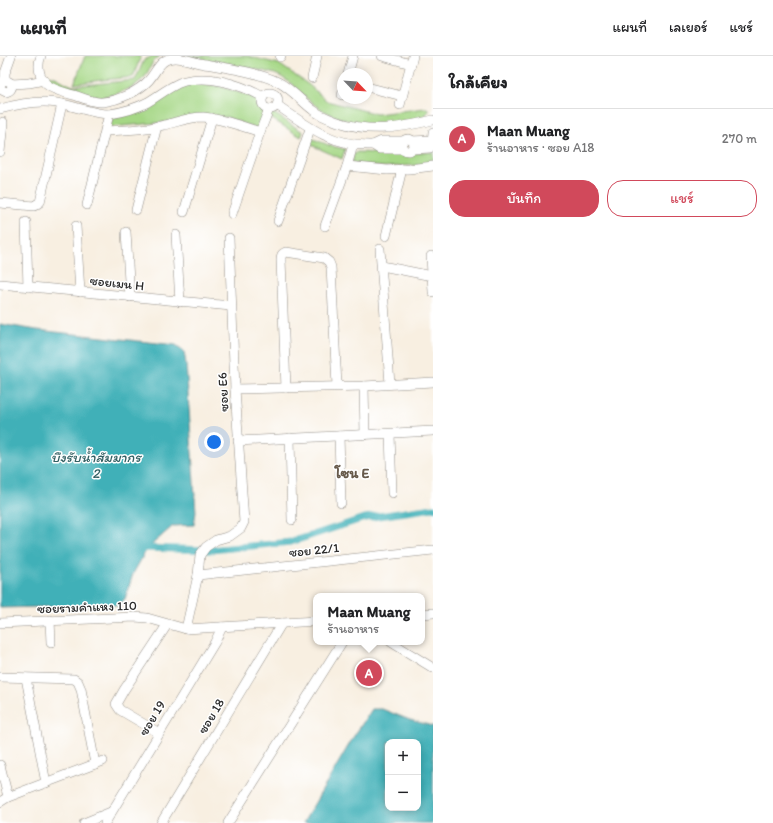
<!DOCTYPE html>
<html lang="th">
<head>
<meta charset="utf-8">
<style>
  body { margin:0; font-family:Itim,"Playpen Sans Thai",sans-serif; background:#f2f2f2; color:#202124 }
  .controls { position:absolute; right:12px; bottom:12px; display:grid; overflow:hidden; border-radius:8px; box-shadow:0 2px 10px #0003 }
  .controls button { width:36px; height:36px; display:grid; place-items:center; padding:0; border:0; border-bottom:1px solid #e0e0e0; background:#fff; color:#202124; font:20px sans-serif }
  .compass { position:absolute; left:337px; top:12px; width:36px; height:36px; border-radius:50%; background:#fff; box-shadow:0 2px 10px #0003; rotate:115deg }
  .you { position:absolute; left:214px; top:386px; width:14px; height:14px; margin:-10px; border:3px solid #fff; border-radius:50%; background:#1a73e8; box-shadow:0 0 0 6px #1a73e833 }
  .badge { display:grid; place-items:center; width:26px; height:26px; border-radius:50%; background:#d1495b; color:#fff; font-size:13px; font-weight:700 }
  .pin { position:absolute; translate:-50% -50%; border:2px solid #fff; box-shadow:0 1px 4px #0006 }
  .popup { position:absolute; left:313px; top:537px; width:112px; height:52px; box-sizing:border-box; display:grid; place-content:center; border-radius:8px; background:#fff; filter:drop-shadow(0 1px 3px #0005); font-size:13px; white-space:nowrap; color:#757577 }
  .popup b { font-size:15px; color:#202124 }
  .popup::after { content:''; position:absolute; left:50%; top:100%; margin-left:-8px; border:8px solid transparent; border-top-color:#fff }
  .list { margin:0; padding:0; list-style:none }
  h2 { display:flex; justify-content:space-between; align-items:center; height:52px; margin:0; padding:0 16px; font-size:17px }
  h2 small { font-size:13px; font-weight:400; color:#757577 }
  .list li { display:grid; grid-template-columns:26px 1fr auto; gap:12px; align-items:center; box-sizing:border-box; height:60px; padding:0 16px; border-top:1px solid #e0e0e0 }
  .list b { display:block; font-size:15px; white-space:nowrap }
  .list p { margin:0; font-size:13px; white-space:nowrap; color:#757577 }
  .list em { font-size:13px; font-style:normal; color:#757577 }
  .actions { display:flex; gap:8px; padding:12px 16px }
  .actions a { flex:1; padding:9px 0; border:1px solid #d1495b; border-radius:16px; text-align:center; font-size:14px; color:#d1495b }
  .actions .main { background:#d1495b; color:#fff }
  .map { position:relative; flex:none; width:433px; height:767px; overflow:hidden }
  header { display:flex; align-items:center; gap:24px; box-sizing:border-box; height:56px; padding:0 20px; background:#fff; border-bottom:1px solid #e0e0e0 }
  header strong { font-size:19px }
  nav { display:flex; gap:22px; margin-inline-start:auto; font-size:14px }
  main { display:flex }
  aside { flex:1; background:#fff }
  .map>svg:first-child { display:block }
  .green { fill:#a5d785; stroke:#688158 }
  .water { fill:#3fb0b8; stroke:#356e72; fill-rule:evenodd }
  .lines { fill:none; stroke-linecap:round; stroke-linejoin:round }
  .canal { stroke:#3fb0b8; stroke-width:7 }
  .minor-casing { stroke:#928d86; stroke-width:10 }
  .minor { stroke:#fff; stroke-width:9 }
  .labels { text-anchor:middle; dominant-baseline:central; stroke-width:3; stroke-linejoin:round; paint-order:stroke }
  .street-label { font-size:13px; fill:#2b2b2b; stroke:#fff }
  .water-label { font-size:14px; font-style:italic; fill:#336063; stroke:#fff }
  .neighbourhood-label { font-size:14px; font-weight:bold; fill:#675a4b; stroke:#fff }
</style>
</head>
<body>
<header>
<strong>แผนที่</strong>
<nav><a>แผนที่</a><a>เลเยอร์</a><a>แชร์</a></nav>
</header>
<main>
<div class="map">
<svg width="433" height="767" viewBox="0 0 433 767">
  <rect width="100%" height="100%" fill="#fff"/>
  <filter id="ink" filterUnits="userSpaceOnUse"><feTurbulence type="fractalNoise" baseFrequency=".025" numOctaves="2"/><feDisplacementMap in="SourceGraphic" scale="8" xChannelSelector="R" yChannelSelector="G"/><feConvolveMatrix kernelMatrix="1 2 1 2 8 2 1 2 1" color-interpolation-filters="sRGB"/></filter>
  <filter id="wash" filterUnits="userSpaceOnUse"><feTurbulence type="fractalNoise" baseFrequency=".012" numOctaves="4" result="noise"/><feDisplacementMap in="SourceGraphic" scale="16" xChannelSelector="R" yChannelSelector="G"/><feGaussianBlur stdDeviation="0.9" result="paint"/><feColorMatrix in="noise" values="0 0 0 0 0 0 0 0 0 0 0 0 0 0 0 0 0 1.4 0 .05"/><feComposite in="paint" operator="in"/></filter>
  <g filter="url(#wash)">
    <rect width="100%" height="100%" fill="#f8efe1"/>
    <!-- green -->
    <g class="green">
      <path d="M 85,0 L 141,0 L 133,21 L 102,24 L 74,28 Z"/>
      <path d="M 153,0 L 160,0 L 153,6 L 145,21 L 133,31 L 116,38 L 101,41 L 82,38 L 55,28 L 48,19 C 58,20 63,27 73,30 L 135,24 L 144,4 Z"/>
      <path d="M 186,0 L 247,0 L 279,8 L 309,29 L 327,45 L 377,58 L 425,52 L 427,52 L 429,54 C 426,62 414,64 406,65 C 399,67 392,69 385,69 C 360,70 330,62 311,46 C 300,37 289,23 275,18 C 246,10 215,6 186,0 Z"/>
      <path d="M 191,27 L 219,30 L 259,43 L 261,52 L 265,58 L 257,73 L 226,61 L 110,71 L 113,62 L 131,58 L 147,51 L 176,32 Z"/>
      <path d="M 272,56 L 303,76 L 301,81 L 269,61 Z"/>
      <path d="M 311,82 L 331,90 L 345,93 L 342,103 L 309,88 Z"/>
      <path d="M 357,96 L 404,98 L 433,96 L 433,108 L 384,111 L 356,108 L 352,106 L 354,98 Z"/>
    </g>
    <!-- water -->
    <g class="water">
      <path d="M 0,268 L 37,274 L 176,289 L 184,295 L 186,308 L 196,456 L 194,469 L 173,470 L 147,493 L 133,518 L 125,543 L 119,549 L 0,552 Z"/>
      <path d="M 372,653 L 382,653 L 410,664 L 433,670 L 433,767 L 303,767 L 354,680 ZM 388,686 L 418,686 L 418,752 L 388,752 Z"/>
    </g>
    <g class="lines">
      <!-- canal -->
      <path class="canal" d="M 141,489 L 144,492 L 210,494 L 291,486 L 365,462 L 433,452"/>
    </g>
  </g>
  <g filter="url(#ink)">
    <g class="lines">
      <defs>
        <g id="minor">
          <path d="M 41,0 C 37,9 39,21 46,28 C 54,35 67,37 77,40 C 85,43 95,47 103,46 C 119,44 138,36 149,24 C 157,15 160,2 175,2 C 183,2 191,5 199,7 C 222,11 258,16 278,26 C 292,33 301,45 313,54 C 320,60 330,63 338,66 C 372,77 399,72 433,64"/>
          <path d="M 382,0 L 411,8"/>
          <path d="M 280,1 L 281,0"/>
          <path d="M 348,18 L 353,0"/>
          <path d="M 312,22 L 317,0"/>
          <path d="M 5,24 L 5,17 L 11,0"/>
          <path d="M 12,28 L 29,27 L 44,24"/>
          <path d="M 0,29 L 3,25 L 6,24 L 11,27 C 13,31 11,35 6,36 L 2,34 L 0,31"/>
          <path d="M 367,31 L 402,40"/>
          <circle cx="270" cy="45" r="8"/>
          <path d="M 342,39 L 343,36"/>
          <path d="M 277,49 C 307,70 332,90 371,89 C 375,89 378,86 382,85 C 389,85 396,85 404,85"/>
          <path d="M 400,49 L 413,0"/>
          <path d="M 0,53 C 18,48 39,44 57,47 C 72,49 96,59 110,58 C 123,56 137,52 148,46 C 158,40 168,32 179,27 C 206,17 240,28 263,41"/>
          <path d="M 106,75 C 125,74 145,74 164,69 C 177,66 189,61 203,61 C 223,63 241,70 260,76"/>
          <circle cx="408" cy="89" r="6"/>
          <path d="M 412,85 L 432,84"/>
          <path d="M 373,89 L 379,93 L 403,93"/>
          <path d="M 413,93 L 430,92 L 432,88 L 433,76"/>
          <path d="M 0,96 L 3,66"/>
          <path d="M 347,110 L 387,114 L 409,113 L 433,110"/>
          <path d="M 0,147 L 34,150 L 40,146 L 62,48"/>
          <path d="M 87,149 L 109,58"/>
          <path d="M 136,154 L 157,70"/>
          <path d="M 184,156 L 212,62"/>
          <path d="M 232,158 L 260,76 L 269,53"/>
          <path d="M 278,165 L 310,73"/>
          <path d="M 26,166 L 28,231"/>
          <path d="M 76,170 L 80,236"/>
          <path d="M 325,170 L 347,110 L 353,89"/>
          <path d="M 126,176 L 130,241"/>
          <path d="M 176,179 L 180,246"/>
          <path d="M 386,180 L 402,113"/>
          <path d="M 380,193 L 390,328"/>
          <path d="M 431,200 L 433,236"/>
          <path d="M 382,210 L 432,220"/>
          <path d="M 0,228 L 231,250"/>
          <path d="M 364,330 L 365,379"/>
          <path d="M 286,332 L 281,204 C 281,200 281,198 286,196 L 324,202 L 329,206 L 331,211 L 337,330"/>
          <path d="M 235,333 L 364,330 L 433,326"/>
          <path d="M 390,378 L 392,437"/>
          <path d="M 339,380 L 341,447"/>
          <path d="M 290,382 L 292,464"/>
          <path d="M 238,385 L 433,375"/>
          <path d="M 198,519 L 433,494"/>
          <path d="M 422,558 L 433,557"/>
          <path d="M 50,564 L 51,587"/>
          <path d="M 0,567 L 135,561 L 147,562 L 186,573 L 316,565"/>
          <path d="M 186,573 L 198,519 L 200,499 L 206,491 L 216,484 L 230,480 L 241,472 L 244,466 L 235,333 L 229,182"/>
          <path d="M 391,586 L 433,612"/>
          <path d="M 0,621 L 74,623 L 78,626 L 81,633 L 95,708"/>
          <path d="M 26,622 L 46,727"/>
          <path d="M 159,677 L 120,654 L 116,648 L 124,634 L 167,569"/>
          <path d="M 0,709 L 8,741"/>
          <path d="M 0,746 L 8,741 L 103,705"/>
          <path d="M 84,767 L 111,756"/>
          <path d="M 105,767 L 215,586 L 222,571"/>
          <path d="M 161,767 L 282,567"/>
          <path d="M 228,767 L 342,586"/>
        </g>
      </defs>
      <!-- minor casing -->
      <use href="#minor" class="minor-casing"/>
      <!-- minor -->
      <use href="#minor" class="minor"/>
    </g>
  </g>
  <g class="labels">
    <!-- street labels -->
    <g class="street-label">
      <text transform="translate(117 227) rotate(6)">ซอยเมน H</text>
      <text transform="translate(223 336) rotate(-93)">ซอย E6</text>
      <text transform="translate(314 494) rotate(-6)">ซอย 22/1</text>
      <text transform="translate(87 551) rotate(-2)">ซอยรามคำแหง 110</text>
      <text transform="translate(211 660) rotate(-59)">ซอย 18</text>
      <text transform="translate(152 662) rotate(-59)">ซอย 19</text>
    </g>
    <!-- water labels -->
    <g class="water-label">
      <text x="96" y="401">บึงรับน้ำสัมมากร<tspan x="96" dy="16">2</tspan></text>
    </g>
    <!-- neighbourhood labels -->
    <g class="neighbourhood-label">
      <text x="352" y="417">โซน E</text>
    </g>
  </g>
</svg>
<div class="controls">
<button>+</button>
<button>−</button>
</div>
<svg class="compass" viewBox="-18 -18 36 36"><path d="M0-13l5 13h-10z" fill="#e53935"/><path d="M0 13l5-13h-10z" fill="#757577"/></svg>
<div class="you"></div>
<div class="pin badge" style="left:369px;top:617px">A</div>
<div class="popup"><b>Maan Muang</b>ร้านอาหาร</div>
</div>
<aside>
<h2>ใกล้เคียง<small></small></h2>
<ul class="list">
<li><span class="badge">A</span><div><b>Maan Muang</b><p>ร้านอาหาร · ซอย A18</p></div><em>270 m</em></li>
</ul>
<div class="actions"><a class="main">บันทึก</a><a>แชร์</a></div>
</aside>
</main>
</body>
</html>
